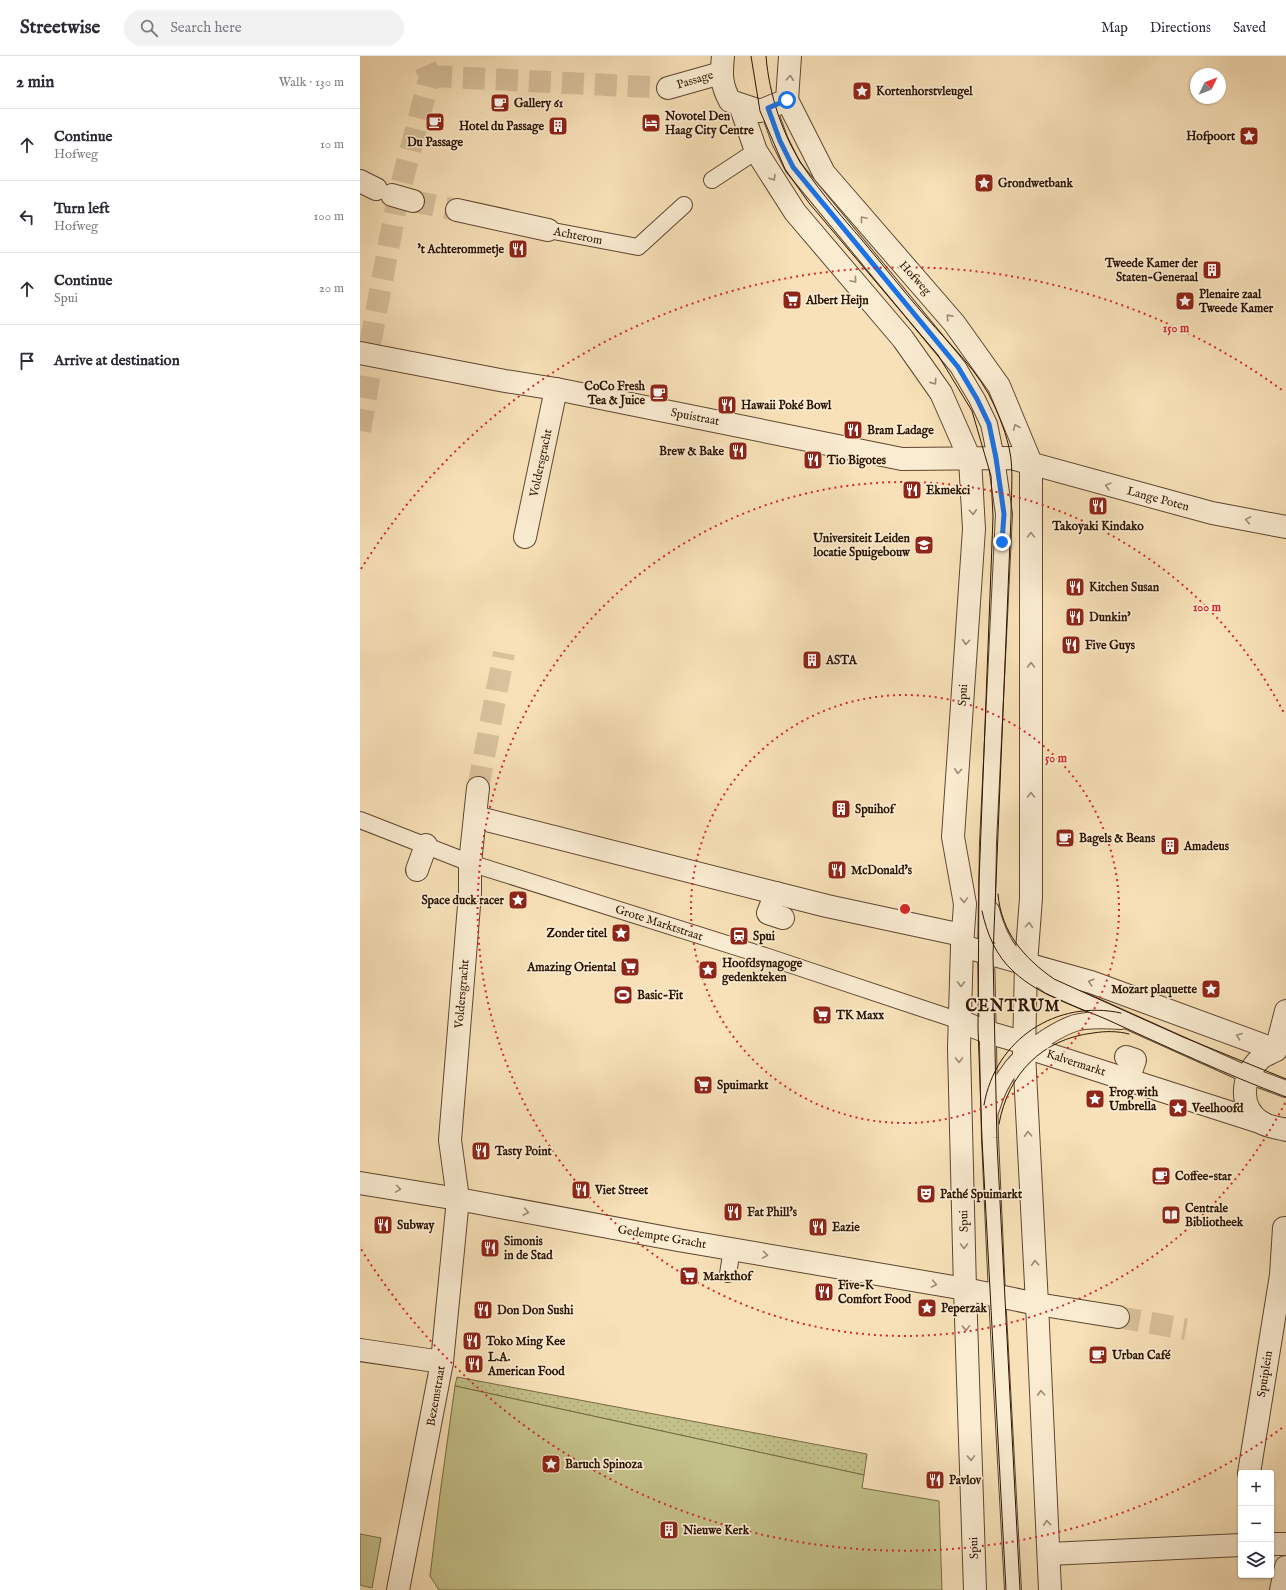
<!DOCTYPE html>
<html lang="en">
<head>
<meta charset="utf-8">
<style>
  body { margin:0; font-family:"IM FELL English",serif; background:#f2f2f3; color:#2b2b33 }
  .controls { position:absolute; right:12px; bottom:12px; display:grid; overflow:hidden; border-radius:4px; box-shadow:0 1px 3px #0004 }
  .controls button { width:36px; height:36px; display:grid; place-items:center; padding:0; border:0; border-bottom:1px solid #e1e1e2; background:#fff; color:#2b2b33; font:20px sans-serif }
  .compass { position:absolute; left:830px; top:12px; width:36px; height:36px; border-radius:50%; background:#fff; box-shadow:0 1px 3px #0004; rotate:47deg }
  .stop { position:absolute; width:12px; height:12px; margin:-9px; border:3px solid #1a73e8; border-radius:50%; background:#fff }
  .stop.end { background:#1a73e8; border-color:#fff; box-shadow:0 1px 4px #0008 }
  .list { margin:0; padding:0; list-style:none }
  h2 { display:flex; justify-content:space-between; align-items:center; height:52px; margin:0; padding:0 16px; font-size:17px }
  h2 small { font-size:13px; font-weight:400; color:#7c7c81 }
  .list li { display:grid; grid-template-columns:26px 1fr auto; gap:12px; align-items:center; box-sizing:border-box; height:72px; padding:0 16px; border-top:1px solid #e1e1e2 }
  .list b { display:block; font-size:15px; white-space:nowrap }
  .list p { margin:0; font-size:13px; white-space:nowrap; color:#7c7c81 }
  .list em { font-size:13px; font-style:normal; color:#7c7c81 }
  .icon { flex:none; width:22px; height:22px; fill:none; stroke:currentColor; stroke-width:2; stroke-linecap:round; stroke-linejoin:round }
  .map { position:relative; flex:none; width:926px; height:1534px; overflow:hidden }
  header { display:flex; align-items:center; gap:24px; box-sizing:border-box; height:56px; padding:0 20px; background:#fff; border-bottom:1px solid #e1e1e2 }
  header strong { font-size:19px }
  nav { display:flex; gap:22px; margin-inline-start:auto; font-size:14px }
  .search { width:280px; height:36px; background:#f2f2f3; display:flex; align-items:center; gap:10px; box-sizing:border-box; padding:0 14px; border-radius:22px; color:#7c7c81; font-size:15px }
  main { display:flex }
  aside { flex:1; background:#fff }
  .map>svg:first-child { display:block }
  .grass { fill:url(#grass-dots); stroke:#786a46 }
  .park { fill:#c4c18a; stroke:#786a46 }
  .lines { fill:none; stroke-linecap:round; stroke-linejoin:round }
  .pedestrian-tunnel { stroke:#d9c29d; stroke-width:22; stroke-dasharray:22 11; stroke-linecap:butt }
  .service-casing { stroke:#5e4630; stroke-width:18 }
  .pedestrian-casing { stroke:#5e4630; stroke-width:24 }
  .minor-casing { stroke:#5e4630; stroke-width:24 }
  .service { stroke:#faecd1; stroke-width:16 }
  .pedestrian { stroke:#faecd1; stroke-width:22 }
  .minor { stroke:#faecd1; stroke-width:22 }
  .tram { stroke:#2b1302; stroke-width:1 }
  .oneway { stroke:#9d8a74 }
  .route { stroke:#1a73e8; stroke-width:5 }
  .ring { fill:none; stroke:#d62828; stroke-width:2; stroke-dasharray:2 4 }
  .labels { text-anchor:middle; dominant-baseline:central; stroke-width:3.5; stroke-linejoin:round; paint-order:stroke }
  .street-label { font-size:12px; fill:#2b1302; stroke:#faecd1 }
  .poi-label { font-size:12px; font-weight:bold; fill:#2b1302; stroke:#faecd1; text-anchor:start }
  .district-label { font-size:16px; font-weight:bold; letter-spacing:1px; fill:#2b1302; stroke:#faecd1 }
  .centre { fill:#d62828; stroke:#faecd1; stroke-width:2 }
  .ring-label { font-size:12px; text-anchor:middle; font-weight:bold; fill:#d62828; stroke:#faecd1; stroke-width:3.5; stroke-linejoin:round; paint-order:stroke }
</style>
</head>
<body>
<header>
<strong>Streetwise</strong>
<div class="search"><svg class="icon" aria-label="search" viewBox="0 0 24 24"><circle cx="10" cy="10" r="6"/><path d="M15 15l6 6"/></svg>Search here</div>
<nav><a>Map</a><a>Directions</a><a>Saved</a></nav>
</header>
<main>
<aside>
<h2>2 min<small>Walk · 130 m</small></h2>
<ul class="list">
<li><svg class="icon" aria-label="ahead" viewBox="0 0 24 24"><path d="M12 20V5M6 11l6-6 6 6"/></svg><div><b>Continue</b><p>Hofweg</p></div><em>10 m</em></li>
<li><svg class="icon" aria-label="left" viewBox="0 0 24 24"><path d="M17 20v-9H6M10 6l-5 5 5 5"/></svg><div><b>Turn left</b><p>Hofweg</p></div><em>100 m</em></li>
<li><svg class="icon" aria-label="ahead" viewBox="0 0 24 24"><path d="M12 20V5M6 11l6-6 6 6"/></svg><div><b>Continue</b><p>Spui</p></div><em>20 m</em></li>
<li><svg class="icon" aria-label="arrive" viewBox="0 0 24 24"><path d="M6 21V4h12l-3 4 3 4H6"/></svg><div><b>Arrive at destination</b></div></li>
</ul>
</aside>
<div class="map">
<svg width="926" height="1534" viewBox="0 0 926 1534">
  <defs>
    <pattern id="grass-dots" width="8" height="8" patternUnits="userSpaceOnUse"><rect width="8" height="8" fill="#c4c18a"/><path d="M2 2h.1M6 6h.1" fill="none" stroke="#a9a575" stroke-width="1.8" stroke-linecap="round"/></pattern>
  </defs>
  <rect width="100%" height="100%" fill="#f8e1b8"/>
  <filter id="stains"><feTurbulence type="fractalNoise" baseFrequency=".005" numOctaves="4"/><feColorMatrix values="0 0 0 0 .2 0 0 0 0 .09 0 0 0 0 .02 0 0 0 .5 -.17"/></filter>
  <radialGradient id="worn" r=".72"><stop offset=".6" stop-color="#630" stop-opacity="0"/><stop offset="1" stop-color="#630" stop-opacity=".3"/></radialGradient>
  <!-- grass -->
  <path class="grass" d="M 97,1321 L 507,1398 L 504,1419 L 95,1330 Z"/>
  <!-- park -->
  <g class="park">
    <path d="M 95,1330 L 504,1419 L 502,1432 L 579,1445 L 582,1534 L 79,1534 L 70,1520 L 80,1438 Z"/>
    <path d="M 0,1478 L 21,1482 L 12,1532 L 0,1529 Z"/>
  </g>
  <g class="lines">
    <!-- pedestrian-tunnel -->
    <g class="pedestrian-tunnel">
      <path d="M 70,20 L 308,32"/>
      <path d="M 53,145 L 97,154"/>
      <path d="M 10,288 L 38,141 L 70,20 L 61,0"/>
      <path d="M 0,375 L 11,311"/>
      <path d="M 118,732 L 144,597"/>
      <path d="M 758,1261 L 826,1273"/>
    </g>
    <defs>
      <g id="service">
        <path d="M 408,52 L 420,85 L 433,111 L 598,311 L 617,343 L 629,368 L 636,402 L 644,458 L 628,787 L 626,897 L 630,1082 L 637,1239 L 653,1534"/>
        <path d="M 352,124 L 396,95"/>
        <path d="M 188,174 L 278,191 L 324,149"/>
        <path d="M 0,764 L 110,807 L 405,900 L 600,965"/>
        <path d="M 631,854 C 641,893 657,908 690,930 L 888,1019 L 926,1033"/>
        <path d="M 631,1053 C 641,1019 658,1000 687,981 C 695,976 705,970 715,967 C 729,963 746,964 761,965"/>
        <path d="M 368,1218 L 372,1193"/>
      </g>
      <g id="pedestrian">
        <path d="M 308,32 L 361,17"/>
        <path d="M 427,44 L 464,117 L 594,267 L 639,330 L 671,407 L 671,842 L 666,908 L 664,997 L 677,1248 L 690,1534"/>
        <path d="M 380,49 L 396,95 L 435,156 L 543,283 L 581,337 L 610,403 L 614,473 L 593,781 L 605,848 L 602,890 L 599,992 L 605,1233 L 677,1248 L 758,1261"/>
        <path d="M 0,125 L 16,133"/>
        <path d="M 32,139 L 53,145"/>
        <path d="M 97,154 L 188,174"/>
        <path d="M 0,297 L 145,325 L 196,333 L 542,403 L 651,402 L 852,457 L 926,471"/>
        <path d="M 165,481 L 196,333"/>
        <path d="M 115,761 L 467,850 L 602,879"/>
        <path d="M 57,814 L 66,789"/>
        <path d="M 416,837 L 408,857 L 423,862"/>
        <path d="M 602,890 L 731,926 L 916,994"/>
        <path d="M 600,965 L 627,976 L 658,985 L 663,989 L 681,996 L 903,1067"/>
        <path d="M 766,1001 L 775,1004 L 768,1024"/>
        <path d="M 0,1294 L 82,1306"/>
        <path d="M 889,1417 L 921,1219 L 924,1172"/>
        <path d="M 911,1488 L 926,1488"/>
        <path d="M 689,1498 L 881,1489"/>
        <path d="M 38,1534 L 82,1306 L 98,1143 L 90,1084 L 110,837 L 110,807 L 118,732"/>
        <path d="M 921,1534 L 926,1511"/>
      </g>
      <g id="minor">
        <path d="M 363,0 C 361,18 361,29 370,45 L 400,55 L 427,44 L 430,0"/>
        <path d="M 926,955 L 916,994 C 911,997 904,999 900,1003 C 881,1021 878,1052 902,1067 C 909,1071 919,1072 926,1074"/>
        <path d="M 0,1127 L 98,1143 L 318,1184 L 605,1233 L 615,1534"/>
      </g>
    </defs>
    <!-- service casing -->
    <use href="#service" class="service-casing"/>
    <!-- pedestrian casing -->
    <use href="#pedestrian" class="pedestrian-casing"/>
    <!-- minor casing -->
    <use href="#minor" class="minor-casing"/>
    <!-- service -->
    <use href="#service" class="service"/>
    <!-- pedestrian -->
    <use href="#pedestrian" class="pedestrian"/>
    <!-- minor -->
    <use href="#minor" class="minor"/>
    <!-- tram -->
    <g class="tram">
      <path d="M 391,0 L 400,55 L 425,113 L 449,147 L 578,299 L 612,355 L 631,420 L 633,461 L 619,826 L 618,972 L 622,1083 L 646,1534"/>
      <path d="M 406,0 C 409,39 423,81 445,113 C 462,138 482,161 502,184 C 523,209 544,236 566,261 C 590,289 620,316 635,351 C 642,367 649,386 651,403 C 653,422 651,442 651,461 L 633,899 L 637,1087 L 660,1534"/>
      <path d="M 638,838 C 641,876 664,902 694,923 L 823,981 L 926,1023"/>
      <path d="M 622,855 C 627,878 636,900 654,916 C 680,940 716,950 748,964 C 807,991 865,1018 926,1041"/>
      <path d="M 624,1049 C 635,983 697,943 761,957"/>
      <path d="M 639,1068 C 648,1018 682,983 733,977 C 745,975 758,975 769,978"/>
    </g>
  </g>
  <!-- one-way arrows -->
  <defs><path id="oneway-chevron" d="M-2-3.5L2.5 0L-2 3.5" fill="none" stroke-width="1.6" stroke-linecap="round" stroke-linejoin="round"/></defs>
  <g class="oneway">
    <use href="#oneway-chevron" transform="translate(430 22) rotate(-86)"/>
    <use href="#oneway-chevron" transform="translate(413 122) rotate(58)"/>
    <use href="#oneway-chevron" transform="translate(503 163) rotate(-130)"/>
    <use href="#oneway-chevron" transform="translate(494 224) rotate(50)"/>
    <use href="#oneway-chevron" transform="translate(589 261) rotate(-132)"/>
    <use href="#oneway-chevron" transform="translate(574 326) rotate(55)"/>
    <use href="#oneway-chevron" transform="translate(656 371) rotate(-113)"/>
    <use href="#oneway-chevron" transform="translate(748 430) rotate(-165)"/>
    <use href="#oneway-chevron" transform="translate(613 456) rotate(86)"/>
    <use href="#oneway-chevron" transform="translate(888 464) rotate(-170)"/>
    <use href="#oneway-chevron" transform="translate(671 479) rotate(-90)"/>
    <use href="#oneway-chevron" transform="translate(606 586) rotate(94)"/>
    <use href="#oneway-chevron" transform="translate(671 609) rotate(-90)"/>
    <use href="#oneway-chevron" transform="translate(598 715) rotate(94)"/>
    <use href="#oneway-chevron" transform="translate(671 739) rotate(-90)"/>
    <use href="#oneway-chevron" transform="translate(604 844) rotate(88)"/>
    <use href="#oneway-chevron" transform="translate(669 869) rotate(-86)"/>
    <use href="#oneway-chevron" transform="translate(731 926) rotate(-162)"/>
    <use href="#oneway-chevron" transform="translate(601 928) rotate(91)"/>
    <use href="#oneway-chevron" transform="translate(879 980) rotate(-160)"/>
    <use href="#oneway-chevron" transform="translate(599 1004) rotate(89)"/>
    <use href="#oneway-chevron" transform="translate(668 1078) rotate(-93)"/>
    <use href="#oneway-chevron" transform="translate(38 1133) rotate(9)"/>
    <use href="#oneway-chevron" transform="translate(166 1156) rotate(11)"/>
    <use href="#oneway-chevron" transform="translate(604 1190) rotate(89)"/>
    <use href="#oneway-chevron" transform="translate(405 1199) rotate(9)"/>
    <use href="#oneway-chevron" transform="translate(675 1207) rotate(-93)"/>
    <use href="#oneway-chevron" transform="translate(574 1228) rotate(10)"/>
    <use href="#oneway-chevron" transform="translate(606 1272) rotate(88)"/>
    <use href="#oneway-chevron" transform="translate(681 1337) rotate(-93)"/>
    <use href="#oneway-chevron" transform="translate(611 1402) rotate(88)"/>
    <use href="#oneway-chevron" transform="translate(687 1467) rotate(-93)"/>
  </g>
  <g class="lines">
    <!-- route -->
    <path class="route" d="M 427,44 L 408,52 L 420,85 L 433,111 L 598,311 L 617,343 L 629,368 L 636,402 L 644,458 L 642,486"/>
  </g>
  <!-- distance rings -->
  <g class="ring">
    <circle cx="545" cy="853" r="214"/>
    <path d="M925 1047A427 427 0 1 1 925 659"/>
    <path d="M922 1372A641 641 0 0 1 1 1193M1 513A641 641 0 0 1 922 334"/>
  </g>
  <!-- icons -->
  <defs>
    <symbol id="sight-square" viewBox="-11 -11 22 22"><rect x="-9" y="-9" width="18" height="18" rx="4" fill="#8f2418" stroke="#faecd1"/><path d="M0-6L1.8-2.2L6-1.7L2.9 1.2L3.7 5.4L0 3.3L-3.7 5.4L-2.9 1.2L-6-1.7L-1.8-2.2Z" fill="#fff"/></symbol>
    <symbol id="cafe-square" viewBox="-11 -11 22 22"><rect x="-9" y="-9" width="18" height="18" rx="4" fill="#8f2418" stroke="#faecd1"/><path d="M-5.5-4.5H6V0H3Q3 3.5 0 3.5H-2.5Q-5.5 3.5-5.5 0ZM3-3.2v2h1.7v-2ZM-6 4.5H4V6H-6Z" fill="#fff"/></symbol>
    <symbol id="hotel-square" viewBox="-11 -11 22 22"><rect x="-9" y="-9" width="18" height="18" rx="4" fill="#8f2418" stroke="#faecd1"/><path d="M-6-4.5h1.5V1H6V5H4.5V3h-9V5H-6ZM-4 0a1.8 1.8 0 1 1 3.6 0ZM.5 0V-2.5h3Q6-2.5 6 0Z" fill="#fff"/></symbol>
    <symbol id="building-square" viewBox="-11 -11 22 22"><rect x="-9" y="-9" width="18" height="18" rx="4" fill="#8f2418" stroke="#faecd1"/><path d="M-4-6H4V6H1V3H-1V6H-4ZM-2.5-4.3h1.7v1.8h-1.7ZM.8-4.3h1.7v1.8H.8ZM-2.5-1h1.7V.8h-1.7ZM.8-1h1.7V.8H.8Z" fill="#fff"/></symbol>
    <symbol id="restaurant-square" viewBox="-11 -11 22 22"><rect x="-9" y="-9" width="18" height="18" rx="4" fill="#8f2418" stroke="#faecd1"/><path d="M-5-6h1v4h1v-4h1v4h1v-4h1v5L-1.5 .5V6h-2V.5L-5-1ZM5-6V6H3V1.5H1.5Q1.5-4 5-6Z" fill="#fff"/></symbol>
    <symbol id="supermarket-square" viewBox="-11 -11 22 22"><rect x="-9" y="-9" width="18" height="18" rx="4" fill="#8f2418" stroke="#faecd1"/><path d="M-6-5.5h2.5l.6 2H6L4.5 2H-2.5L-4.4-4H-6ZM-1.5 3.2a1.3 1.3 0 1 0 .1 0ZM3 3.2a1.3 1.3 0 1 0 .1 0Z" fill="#fff"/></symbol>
    <symbol id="university-square" viewBox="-11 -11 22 22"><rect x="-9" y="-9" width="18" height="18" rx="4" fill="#8f2418" stroke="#faecd1"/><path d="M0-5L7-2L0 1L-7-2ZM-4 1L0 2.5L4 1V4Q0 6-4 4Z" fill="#fff"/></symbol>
    <symbol id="station-square" viewBox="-11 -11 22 22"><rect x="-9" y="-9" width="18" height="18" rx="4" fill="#8f2418" stroke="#faecd1"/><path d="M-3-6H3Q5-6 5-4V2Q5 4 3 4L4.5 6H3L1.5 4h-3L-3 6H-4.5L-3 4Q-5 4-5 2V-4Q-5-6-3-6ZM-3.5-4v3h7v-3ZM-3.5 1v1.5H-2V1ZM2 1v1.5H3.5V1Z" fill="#fff"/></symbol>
    <symbol id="stadium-square" viewBox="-11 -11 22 22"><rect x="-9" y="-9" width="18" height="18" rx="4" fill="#8f2418" stroke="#faecd1"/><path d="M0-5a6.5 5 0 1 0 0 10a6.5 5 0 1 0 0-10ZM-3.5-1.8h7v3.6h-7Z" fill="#fff"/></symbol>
    <symbol id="theatre-square" viewBox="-11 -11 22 22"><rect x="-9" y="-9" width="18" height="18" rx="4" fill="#8f2418" stroke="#faecd1"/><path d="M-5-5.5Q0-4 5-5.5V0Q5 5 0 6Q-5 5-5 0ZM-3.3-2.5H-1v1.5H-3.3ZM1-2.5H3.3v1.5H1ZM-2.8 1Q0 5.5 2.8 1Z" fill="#fff"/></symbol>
    <symbol id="library-square" viewBox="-11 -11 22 22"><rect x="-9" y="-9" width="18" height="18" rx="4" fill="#8f2418" stroke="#faecd1"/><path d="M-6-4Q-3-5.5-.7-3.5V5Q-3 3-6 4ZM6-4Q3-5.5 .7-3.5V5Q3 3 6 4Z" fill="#fff"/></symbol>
  </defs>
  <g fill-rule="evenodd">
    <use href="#sight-square" x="491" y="24" width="22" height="22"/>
    <use href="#cafe-square" x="129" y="36" width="22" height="22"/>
    <use href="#cafe-square" x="64" y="55" width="22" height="22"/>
    <use href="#hotel-square" x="280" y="56" width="22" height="22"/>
    <use href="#building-square" x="187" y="59" width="22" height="22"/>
    <use href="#sight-square" x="878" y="69" width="22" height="22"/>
    <use href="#sight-square" x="613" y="116" width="22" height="22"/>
    <use href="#restaurant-square" x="147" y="182" width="22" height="22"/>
    <use href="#building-square" x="841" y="203" width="22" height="22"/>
    <use href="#supermarket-square" x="421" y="233" width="22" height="22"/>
    <use href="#sight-square" x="814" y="234" width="22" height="22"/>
    <use href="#cafe-square" x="288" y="326" width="22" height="22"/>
    <use href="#restaurant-square" x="356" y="338" width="22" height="22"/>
    <use href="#restaurant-square" x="482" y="363" width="22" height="22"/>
    <use href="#restaurant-square" x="367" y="384" width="22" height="22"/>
    <use href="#restaurant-square" x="442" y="393" width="22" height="22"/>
    <use href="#restaurant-square" x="541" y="423" width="22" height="22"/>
    <use href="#restaurant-square" x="727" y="439" width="22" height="22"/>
    <use href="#university-square" x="553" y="478" width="22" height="22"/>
    <use href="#restaurant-square" x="704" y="520" width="22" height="22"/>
    <use href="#restaurant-square" x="704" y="550" width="22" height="22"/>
    <use href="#restaurant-square" x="700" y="578" width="22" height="22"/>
    <use href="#building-square" x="441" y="593" width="22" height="22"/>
    <use href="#building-square" x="470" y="742" width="22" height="22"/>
    <use href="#cafe-square" x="694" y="771" width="22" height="22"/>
    <use href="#building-square" x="799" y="779" width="22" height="22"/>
    <use href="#restaurant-square" x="466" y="803" width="22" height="22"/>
    <use href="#sight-square" x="147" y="833" width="22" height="22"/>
    <use href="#sight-square" x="250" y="866" width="22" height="22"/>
    <use href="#station-square" x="368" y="869" width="22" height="22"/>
    <use href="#supermarket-square" x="259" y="900" width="22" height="22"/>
    <use href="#sight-square" x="337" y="903" width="22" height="22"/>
    <use href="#sight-square" x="840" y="922" width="22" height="22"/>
    <use href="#stadium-square" x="252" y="928" width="22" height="22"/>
    <use href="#supermarket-square" x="451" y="948" width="22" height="22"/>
    <use href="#supermarket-square" x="332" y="1018" width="22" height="22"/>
    <use href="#sight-square" x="724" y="1032" width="22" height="22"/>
    <use href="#sight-square" x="807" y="1041" width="22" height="22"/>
    <use href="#restaurant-square" x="110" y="1084" width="22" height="22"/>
    <use href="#cafe-square" x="790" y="1109" width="22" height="22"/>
    <use href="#restaurant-square" x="210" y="1123" width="22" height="22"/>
    <use href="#theatre-square" x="555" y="1127" width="22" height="22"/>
    <use href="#restaurant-square" x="362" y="1145" width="22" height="22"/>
    <use href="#library-square" x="800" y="1148" width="22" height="22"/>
    <use href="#restaurant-square" x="12" y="1158" width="22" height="22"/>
    <use href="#restaurant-square" x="447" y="1160" width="22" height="22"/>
    <use href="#restaurant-square" x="119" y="1181" width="22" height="22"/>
    <use href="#supermarket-square" x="318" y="1209" width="22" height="22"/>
    <use href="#restaurant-square" x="453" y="1225" width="22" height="22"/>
    <use href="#sight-square" x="556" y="1241" width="22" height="22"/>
    <use href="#restaurant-square" x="112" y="1243" width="22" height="22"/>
    <use href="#restaurant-square" x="101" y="1274" width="22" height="22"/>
    <use href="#cafe-square" x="727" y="1288" width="22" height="22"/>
    <use href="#restaurant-square" x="103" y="1297" width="22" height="22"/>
    <use href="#sight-square" x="180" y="1397" width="22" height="22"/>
    <use href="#restaurant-square" x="564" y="1413" width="22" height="22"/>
    <use href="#building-square" x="298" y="1463" width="22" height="22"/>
  </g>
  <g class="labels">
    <!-- street labels -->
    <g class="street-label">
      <text transform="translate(335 24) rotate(-17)">Passage</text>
      <text transform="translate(218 180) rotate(11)">Achterom</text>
      <text transform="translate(555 222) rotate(48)">Hofweg</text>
      <text transform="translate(335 361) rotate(11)">Spuistraat</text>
      <text transform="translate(181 407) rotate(-78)">Voldersgracht</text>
      <text transform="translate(798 443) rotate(15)">Lange Poten</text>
      <text transform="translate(603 639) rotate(-86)">Spui</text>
      <text transform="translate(299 867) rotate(18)">Grote Marktstraat</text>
      <text transform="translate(102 938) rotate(-85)">Voldersgracht</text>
      <text transform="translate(716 1007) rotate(18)">Kalvermarkt</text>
      <text transform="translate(604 1165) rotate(-91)">Spui</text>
      <text transform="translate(302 1181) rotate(10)">Gedempte Gracht</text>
      <text transform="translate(905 1318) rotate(-81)">Spuiplein</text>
      <text transform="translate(76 1340) rotate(-80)">Bezemstraat</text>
      <text transform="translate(614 1492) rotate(-92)">Spui</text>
    </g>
    <!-- poi labels -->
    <g class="poi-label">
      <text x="516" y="35">Kortenhorstvleugel</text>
      <text x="154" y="47">Gallery 61</text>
      <text x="305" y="60">Novotel Den<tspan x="305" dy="14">Haag City Centre</tspan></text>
      <text x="184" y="70" text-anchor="end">Hotel du Passage</text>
      <text x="875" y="80" text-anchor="end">Hofpoort</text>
      <text x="75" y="86" text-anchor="middle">Du Passage</text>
      <text x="638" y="127">Grondwetbank</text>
      <text x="144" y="193" text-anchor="end">'t Achterommetje</text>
      <text x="838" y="207" text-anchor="end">Tweede Kamer der<tspan x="838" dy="14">Staten-Generaal</tspan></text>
      <text x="839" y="238">Plenaire zaal<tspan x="839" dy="14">Tweede Kamer</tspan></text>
      <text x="446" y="244">Albert Heijn</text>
      <text x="285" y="330" text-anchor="end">CoCo Fresh<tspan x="285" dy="14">Tea &amp; Juice</tspan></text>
      <text x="381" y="349">Hawaii Poké Bowl</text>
      <text x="507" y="374">Bram Ladage</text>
      <text x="364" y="395" text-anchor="end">Brew &amp; Bake</text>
      <text x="467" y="404">Tio Bigotes</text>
      <text x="566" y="434">Ekmekci</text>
      <text x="738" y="470" text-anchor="middle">Takoyaki Kindako</text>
      <text x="550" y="482" text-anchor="end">Universiteit Leiden<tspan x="550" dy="14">locatie Spuigebouw</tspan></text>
      <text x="729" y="531">Kitchen Susan</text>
      <text x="729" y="561">Dunkin'</text>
      <text x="725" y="589">Five Guys</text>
      <text x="466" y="604">ASTA</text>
      <text x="495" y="753">Spuihof</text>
      <text x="719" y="782">Bagels &amp; Beans</text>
      <text x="824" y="790">Amadeus</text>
      <text x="491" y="814">McDonald's</text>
      <text x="144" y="844" text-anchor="end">Space duck racer</text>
      <text x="247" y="877" text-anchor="end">Zonder titel</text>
      <text x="393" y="880">Spui</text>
      <text x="362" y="907">Hoofdsynagoge<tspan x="362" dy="14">gedenkteken</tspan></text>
      <text x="256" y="911" text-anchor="end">Amazing Oriental</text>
      <text x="837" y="933" text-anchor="end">Mozart plaquette</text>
      <text x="277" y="939">Basic-Fit</text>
      <text x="476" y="959">TK Maxx</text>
      <text x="357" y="1029">Spuimarkt</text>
      <text x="749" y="1036">Frog with<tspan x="749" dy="14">Umbrella</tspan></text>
      <text x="832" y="1052">Veelhoofd</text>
      <text x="135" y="1095">Tasty Point</text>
      <text x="815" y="1120">Coffee-star</text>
      <text x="235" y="1134">Viet Street</text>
      <text x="580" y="1138">Pathé Spuimarkt</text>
      <text x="825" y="1152">Centrale<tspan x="825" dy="14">Bibliotheek</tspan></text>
      <text x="387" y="1156">Fat Phill's</text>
      <text x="37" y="1169">Subway</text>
      <text x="472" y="1171">Eazie</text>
      <text x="144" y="1185">Simonis<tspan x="144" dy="14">in de Stad</tspan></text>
      <text x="343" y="1220">Markthof</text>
      <text x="478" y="1229">Five-K<tspan x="478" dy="14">Comfort Food</tspan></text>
      <text x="581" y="1252">Peperzak</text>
      <text x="137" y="1254">Don Don Sushi</text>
      <text x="126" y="1285">Toko Ming Kee</text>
      <text x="752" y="1299">Urban Café</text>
      <text x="128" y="1301">L.A.<tspan x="128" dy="14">American Food</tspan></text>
      <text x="205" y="1408">Baruch Spinoza</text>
      <text x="589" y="1424">Pavlov</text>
      <text x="323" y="1474">Nieuwe Kerk</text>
    </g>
    <!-- district labels -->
    <g class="district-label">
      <text x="653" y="951">CENTRUM</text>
    </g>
  </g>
  <circle cx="545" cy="853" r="6" class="centre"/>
  <g class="ring-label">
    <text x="816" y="276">150 m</text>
    <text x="847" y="555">100 m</text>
    <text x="696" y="706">50 m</text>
  </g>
  <rect width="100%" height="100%" filter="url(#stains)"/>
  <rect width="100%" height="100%" fill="url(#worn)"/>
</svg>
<div class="controls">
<button>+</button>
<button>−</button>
<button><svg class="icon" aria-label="layers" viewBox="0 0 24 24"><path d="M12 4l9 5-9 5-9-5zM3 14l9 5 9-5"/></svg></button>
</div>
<svg class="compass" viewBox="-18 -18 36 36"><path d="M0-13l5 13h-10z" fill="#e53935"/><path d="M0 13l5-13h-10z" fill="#7c7c81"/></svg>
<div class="stop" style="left:427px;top:44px"></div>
<div class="stop end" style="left:642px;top:486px"></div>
</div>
</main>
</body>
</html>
